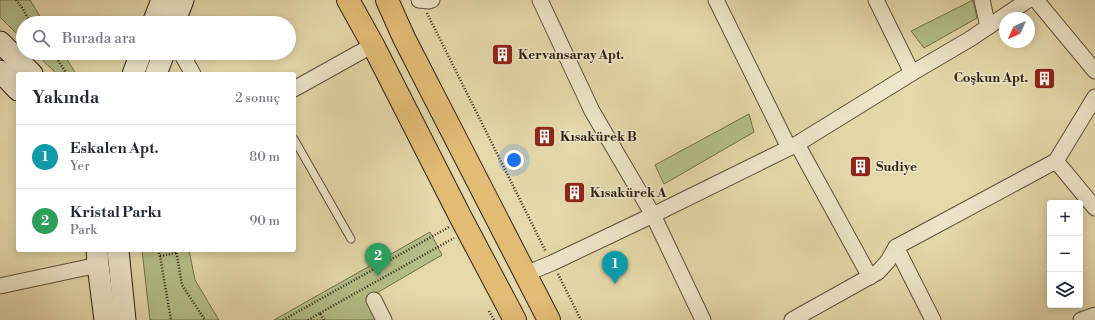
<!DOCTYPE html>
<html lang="tr">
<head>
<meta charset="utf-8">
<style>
  body { margin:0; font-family:"Libre Bodoni",serif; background:#f2f2f3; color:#1f2937 }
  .controls { position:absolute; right:12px; bottom:12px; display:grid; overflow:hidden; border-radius:4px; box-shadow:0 2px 10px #0003 }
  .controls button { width:36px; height:36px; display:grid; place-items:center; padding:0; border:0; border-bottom:1px solid #e0e1e3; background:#fff; color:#1f2937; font:20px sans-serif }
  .compass { position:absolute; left:999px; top:12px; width:36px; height:36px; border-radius:50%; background:#fff; box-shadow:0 2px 10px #0003; rotate:225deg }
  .you { position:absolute; left:514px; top:160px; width:14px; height:14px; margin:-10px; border:3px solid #fff; border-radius:50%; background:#1a73e8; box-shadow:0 0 0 6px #1a73e833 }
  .badge { display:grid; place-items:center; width:26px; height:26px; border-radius:50%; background:#db2777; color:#fff; font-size:13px; font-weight:700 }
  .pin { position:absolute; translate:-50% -33px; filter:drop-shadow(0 1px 2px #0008) }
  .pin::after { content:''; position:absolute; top:21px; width:14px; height:12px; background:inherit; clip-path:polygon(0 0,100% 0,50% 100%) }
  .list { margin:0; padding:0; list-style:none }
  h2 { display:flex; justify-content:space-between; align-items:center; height:52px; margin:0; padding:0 16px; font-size:17px }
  h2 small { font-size:13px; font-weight:400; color:#747a83 }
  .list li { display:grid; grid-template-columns:26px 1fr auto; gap:12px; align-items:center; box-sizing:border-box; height:64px; padding:0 16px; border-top:1px solid #e0e1e3 }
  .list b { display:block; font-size:15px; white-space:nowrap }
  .list p { margin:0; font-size:13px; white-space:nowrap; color:#747a83 }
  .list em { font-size:13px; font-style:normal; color:#747a83 }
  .icon { flex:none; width:22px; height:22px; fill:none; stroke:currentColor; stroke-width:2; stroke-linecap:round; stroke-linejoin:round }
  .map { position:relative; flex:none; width:1095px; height:320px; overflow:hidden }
  .search { position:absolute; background:#fff; box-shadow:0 2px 10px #0003; left:16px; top:16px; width:280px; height:44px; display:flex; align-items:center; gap:10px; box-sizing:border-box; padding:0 14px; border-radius:22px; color:#747a83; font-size:15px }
  .panel { position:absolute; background:#fff; box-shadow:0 2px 10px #0003; left:16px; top:72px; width:280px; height:180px; border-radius:4px }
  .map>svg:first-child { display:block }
  .green { fill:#b4bf88; stroke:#71704e }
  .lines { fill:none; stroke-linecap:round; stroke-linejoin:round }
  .lane-casing { stroke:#5c4f3a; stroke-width:9 }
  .street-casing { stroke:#5c4f3a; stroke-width:17 }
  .secondary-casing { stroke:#2e2115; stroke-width:23 }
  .primary-casing { stroke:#2e2115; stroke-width:24 }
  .path { stroke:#2e2115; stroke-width:2.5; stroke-dasharray:1 2; stroke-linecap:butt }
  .lane { stroke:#eee6c8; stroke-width:7 }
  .street { stroke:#eee6c8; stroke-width:15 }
  .secondary { stroke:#eee6c8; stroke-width:21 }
  .primary { stroke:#e2bc75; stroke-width:22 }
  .labels { text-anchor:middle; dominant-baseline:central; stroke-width:3; stroke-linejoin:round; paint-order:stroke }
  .poi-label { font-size:13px; font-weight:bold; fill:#2e2115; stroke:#eee6c8; text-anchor:start }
</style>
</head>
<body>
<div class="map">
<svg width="1095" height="320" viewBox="0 0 1095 320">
  <rect width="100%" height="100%" fill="#e5d8aa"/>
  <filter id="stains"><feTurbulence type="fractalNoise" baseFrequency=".005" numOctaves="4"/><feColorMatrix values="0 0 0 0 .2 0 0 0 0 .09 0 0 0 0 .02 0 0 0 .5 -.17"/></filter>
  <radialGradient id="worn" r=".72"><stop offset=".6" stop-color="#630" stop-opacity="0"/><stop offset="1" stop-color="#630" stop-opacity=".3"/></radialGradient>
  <!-- green -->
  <g class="green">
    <path d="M 0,0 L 30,0 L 44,23 L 23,23 L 23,40 L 0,17 Z"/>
    <path d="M 973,0 L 977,18 L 924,48 L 911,31 Z"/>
    <path d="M 35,53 L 63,53 L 76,74 L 57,74 Z"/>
    <path d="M 749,114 L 754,132 L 664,184 L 655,165 Z"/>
    <path d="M 430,232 L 442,255 L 368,298 L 378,320 L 274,320 Z"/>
    <path d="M 142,250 L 189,250 L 195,280 L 219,320 L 150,320 Z"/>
  </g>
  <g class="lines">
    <defs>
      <path id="lane" d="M 294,139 L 351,239"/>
      <g id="street">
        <path d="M 419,0 L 429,1 L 432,0"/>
        <path d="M 540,0 L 592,111 L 653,215 L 703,320"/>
        <path d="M 716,0 L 789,148"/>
        <path d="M 876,0 L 912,73"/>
        <path d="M 982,0 L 988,27"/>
        <path d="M 1036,0 L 1095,71"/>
        <path d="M 181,53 L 193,74"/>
        <path d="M 294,89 L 373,45"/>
        <path d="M 797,144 L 870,277"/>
        <path d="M 1056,161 L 1095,208"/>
        <path d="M 896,247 L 933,320"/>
        <path d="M 525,274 L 552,263 L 653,215 L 797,144 L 912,73 L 970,39 L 1028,0"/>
        <path d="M 0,286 L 98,265"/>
        <path d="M 374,300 L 384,320"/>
        <path d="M 792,320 L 878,272 L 888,261 L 896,247 L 1056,161 L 1095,97"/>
        <path d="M 1081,320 L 1095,315"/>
      </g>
      <g id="secondary">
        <path d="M 153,23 L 162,0"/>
        <path d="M 174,23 L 183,0"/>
        <path d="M 0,42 L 32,74"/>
        <path d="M 0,71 L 18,90"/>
        <path d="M 133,74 L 141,53"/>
        <path d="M 156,74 L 164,53"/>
        <path d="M 97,250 L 98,265 L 105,320"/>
        <path d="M 118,250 L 125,320"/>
      </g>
      <g id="primary">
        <path d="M 348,0 L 373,45 L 460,216 L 515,320"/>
        <path d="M 387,0 L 404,38 L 549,320"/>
      </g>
    </defs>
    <!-- lane casing -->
    <use href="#lane" class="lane-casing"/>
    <!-- street casing -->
    <use href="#street" class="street-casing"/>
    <!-- secondary casing -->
    <use href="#secondary" class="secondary-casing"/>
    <!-- primary casing -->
    <use href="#primary" class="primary-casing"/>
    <!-- path -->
    <g class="path">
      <path d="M 16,0 L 23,9 L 30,23"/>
      <path d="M 427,13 L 546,252"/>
      <path d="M 53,53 L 67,74"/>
      <path d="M 158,250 L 160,256 L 171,320"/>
      <path d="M 176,250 L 182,285 L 205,320"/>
      <path d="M 160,256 L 176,253"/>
      <path d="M 558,274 L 581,320"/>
      <path d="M 489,311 L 494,320"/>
      <path d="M 320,313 L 454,238"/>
      <path d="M 283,320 L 449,227"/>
      <path d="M 308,320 L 320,313 L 324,320"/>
    </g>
    <!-- lane -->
    <use href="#lane" class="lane"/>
    <!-- street -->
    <use href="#street" class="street"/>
    <!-- secondary -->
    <use href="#secondary" class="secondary"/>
    <!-- primary -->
    <use href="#primary" class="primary"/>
  </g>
  <!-- icons -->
  <defs>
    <symbol id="building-square" viewBox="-11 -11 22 22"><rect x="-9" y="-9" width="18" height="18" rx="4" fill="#8f2418" stroke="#eee6c8"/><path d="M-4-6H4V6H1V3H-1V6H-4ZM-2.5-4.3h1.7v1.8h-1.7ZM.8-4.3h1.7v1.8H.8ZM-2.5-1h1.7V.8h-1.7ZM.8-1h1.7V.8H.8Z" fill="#fff"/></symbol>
  </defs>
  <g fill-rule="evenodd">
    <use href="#building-square" x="490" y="42" width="25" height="25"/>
    <use href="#building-square" x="1032" y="66" width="25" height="25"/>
    <use href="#building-square" x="532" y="124" width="25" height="25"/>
    <use href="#building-square" x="848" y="154" width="25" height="25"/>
    <use href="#building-square" x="562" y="180" width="25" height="25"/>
  </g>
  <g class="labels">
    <!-- poi labels -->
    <g class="poi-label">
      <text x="518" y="55">Kervansaray Apt.</text>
      <text x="1028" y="78" text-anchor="end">Coşkun Apt.</text>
      <text x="560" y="137">Kısakürek B</text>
      <text x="876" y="167">Sudiye</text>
      <text x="590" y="193">Kısakürek A</text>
    </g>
  </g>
  <rect width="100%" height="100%" filter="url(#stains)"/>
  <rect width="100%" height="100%" fill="url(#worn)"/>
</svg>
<div class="controls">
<button>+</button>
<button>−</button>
<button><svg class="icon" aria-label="layers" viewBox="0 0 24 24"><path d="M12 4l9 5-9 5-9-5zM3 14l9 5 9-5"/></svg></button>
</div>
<svg class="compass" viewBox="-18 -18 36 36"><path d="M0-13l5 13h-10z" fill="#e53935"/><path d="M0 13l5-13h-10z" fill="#747a83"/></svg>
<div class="you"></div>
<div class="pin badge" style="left:615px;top:284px;background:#0f9aa8">1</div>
<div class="pin badge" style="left:378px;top:276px;background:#2e9e5b">2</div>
<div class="search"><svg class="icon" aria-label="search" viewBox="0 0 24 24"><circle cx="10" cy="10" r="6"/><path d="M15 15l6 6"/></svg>Burada ara</div>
<section class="panel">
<h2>Yakında<small>2 sonuç</small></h2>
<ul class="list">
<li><span class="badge" style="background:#0f9aa8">1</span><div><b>Eskalen Apt.</b><p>Yer</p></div><em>80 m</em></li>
<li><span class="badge" style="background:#2e9e5b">2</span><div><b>Kristal Parkı</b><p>Park</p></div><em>90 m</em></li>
</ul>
</section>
</div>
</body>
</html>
